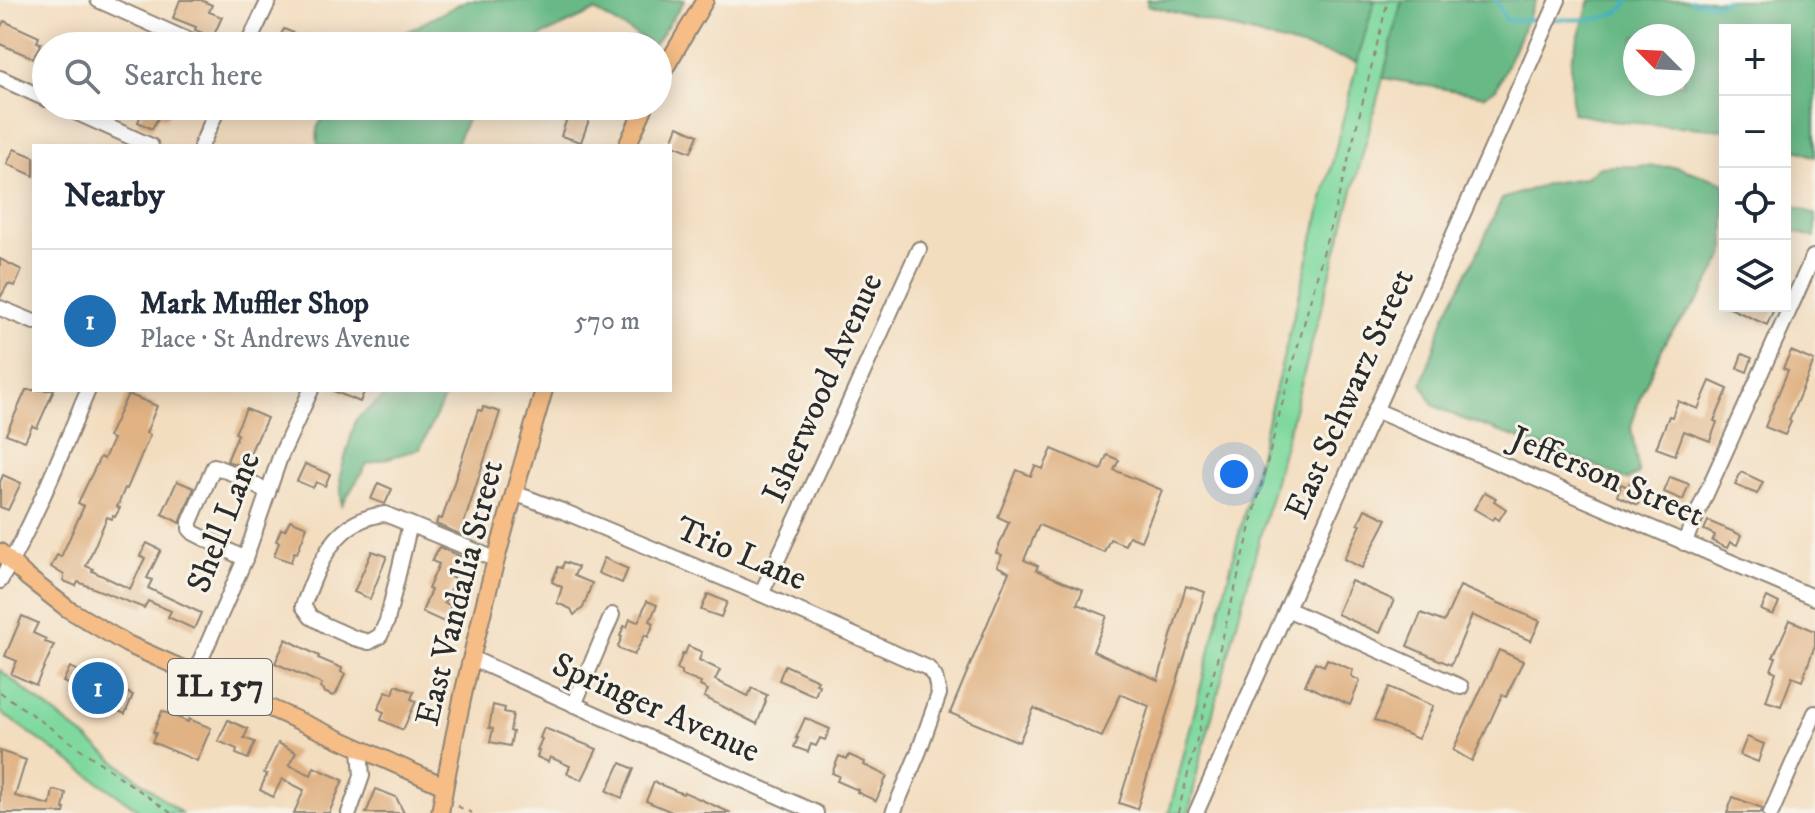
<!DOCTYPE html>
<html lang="en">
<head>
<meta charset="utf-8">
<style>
  body { margin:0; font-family:"IM FELL DW Pica",serif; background:#f6f6f7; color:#1f2937 }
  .controls { position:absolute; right:24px; top:24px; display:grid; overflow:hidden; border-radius:0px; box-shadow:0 4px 20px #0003 }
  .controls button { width:72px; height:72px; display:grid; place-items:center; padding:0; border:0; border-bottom:2px solid #e0e1e3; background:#fff; color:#1f2937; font:40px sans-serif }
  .compass { position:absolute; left:1623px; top:24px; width:72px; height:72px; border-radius:50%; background:#fff; box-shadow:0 4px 20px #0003; rotate:294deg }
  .you { position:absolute; left:1234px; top:474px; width:28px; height:28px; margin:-20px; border:6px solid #fff; border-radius:50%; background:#1a73e8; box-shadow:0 0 0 12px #1a73e833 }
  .badge { display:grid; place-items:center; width:52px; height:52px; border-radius:50%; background:#1f6fb2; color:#fff; font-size:26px; font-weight:700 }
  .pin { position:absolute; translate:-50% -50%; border:4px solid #fff; box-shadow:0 2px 8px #0006 }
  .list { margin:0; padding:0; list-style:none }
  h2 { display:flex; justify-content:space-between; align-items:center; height:104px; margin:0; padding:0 32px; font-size:34px }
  h2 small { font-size:26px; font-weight:400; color:#747a83 }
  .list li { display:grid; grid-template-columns:52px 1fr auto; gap:24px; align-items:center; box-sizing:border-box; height:144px; padding:0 32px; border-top:2px solid #e0e1e3 }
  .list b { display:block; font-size:30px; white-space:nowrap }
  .list p { margin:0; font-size:26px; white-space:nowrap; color:#747a83 }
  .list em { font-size:26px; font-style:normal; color:#747a83 }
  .icon { flex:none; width:44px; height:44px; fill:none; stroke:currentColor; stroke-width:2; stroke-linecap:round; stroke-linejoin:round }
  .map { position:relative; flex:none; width:1815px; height:813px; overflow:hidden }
  .search { position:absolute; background:#fff; box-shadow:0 4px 20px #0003; left:32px; top:32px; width:640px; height:88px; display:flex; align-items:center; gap:20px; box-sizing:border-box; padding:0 28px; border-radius:44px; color:#747a83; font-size:30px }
  .panel { position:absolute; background:#fff; box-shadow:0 4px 20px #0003; left:32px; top:144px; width:640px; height:248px; border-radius:0px }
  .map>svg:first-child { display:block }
  .green { fill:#7fd99f; stroke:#558265; stroke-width:2 }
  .forest { fill:#67b986; stroke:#497258; stroke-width:2; fill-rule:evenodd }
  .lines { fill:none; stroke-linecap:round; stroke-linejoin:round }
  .stream { stroke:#42b2bc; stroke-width:4 }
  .building { fill:#e0b284 }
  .minor-casing { stroke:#8f8475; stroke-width:18 }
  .major-casing { stroke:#8f8475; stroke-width:20 }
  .path { stroke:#8f8475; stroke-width:2; stroke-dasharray:6 6; stroke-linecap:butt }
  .minor { stroke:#fff; stroke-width:14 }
  .major { stroke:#f6be86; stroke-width:16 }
  .labels { text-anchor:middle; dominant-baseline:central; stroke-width:6; stroke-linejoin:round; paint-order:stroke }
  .shield { fill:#f7f3e8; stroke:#686764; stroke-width:2 }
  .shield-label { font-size:32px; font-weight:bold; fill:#2b2b2b }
  .street-label { font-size:34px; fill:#2b2b2b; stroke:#f7f3e8 }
</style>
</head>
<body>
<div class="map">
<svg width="1815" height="813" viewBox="0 0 1815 813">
  <rect width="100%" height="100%" fill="#f7f3e8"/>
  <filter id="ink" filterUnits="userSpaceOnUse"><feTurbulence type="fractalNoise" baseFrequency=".0125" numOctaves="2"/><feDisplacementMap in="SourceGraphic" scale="16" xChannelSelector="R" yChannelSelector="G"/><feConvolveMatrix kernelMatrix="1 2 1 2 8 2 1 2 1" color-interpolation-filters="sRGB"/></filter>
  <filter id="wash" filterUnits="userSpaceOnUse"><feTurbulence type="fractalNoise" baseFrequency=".006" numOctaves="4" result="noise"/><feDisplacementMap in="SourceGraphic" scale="32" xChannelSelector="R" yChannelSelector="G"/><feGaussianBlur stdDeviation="1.8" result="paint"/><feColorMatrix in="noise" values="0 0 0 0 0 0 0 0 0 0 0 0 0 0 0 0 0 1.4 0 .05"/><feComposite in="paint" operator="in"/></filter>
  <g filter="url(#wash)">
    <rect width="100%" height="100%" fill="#f3ddbf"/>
    <!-- green -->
    <g class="green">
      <path d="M 1373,0 L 1402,0 L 1383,78 L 1198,768 L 1189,813 L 1169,813 Z"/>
      <path d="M 0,669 L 1,671 L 181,813 L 143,813 L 0,712 Z"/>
    </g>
    <!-- forest -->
    <g class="forest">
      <path d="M 467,0 L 685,0 L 654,45 L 595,11 L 541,36 L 531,46 L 380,46 Z"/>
      <path d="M 1147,0 L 1375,0 L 1357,62 L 1147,5 Z"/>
      <path d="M 1402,0 L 1536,0 L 1496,89 L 1484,96 L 1383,78 Z"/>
      <path d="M 1590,0 L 1815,0 L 1815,157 L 1785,145 L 1785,30 L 1725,30 L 1725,130 L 1611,121 L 1572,113 L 1571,61 ZM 1635,36 L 1683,36 L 1683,84 L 1635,84 Z"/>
      <path d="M 330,106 L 473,106 L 455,146 L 318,146 L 317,128 Z"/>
      <path d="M 1616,166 L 1677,167 L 1725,183 L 1725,254 L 1700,298 L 1667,338 L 1641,394 L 1631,427 L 1639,474 L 1627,480 L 1587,462 L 1460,418 L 1433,405 L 1422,383 L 1445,316 L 1477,254 L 1502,199 L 1549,183 L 1584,178 L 1600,167 Z"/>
      <path d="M 1785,203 L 1815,214 L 1815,238 L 1785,229 Z"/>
      <path d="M 393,390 L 448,390 L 420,449 L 367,464 L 342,505 L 340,475 L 356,419 Z"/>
    </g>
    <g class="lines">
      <!-- stream -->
      <g class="stream">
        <path d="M 1496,0 L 1506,20 L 1543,20"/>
        <path d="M 1691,0 L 1693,2 L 1715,4 L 1726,0"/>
        <path d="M 1552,19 C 1578,19 1615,25 1630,0"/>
      </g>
    </g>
    <g id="blocks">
      <!-- building -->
      <g class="building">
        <path d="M 180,0 L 201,0 L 212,5 L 209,12 L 222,17 L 213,37 L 195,30 L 196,27 L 173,18 Z"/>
        <path d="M 4,21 L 39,37 L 37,42 L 41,43 L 33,58 L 0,44 L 0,28 Z"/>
        <path d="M 284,29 L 296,34 L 292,43 L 279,38 Z"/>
        <path d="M 135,106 L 171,106 L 166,119 L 159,116 L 152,129 L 138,122 L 143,110 Z"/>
        <path d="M 571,106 L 594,106 L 581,142 L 561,136 Z"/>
        <path d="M 678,126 L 698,135 L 691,152 L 671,144 Z"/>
        <path d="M 14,149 L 34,157 L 34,176 L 7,164 Z"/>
        <path d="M 0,259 L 22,270 L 15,286 L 8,284 L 0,298 Z"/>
        <path d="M 1725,306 L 1768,306 L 1774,309 L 1767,325 Z"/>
        <path d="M 1791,351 L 1814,361 L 1789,420 L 1791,422 L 1785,435 L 1765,427 L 1788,370 L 1783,368 Z"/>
        <path d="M 1742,354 L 1752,358 L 1747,372 L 1737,368 Z"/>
        <path d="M 1710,381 L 1728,389 L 1714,421 L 1717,422 L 1710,441 L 1684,431 L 1675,455 L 1656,448 L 1669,416 L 1672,417 L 1678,401 L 1698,409 Z"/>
        <path d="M 26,390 L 54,390 L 37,428 L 32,426 L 25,441 L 6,434 Z"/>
        <path d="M 331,390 L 365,390 L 360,402 Z"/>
        <path d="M 128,394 L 157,406 L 146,433 L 150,435 L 127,489 L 125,488 L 117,507 L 120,508 L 115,517 L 113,516 L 112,519 L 107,517 L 86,566 L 93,569 L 92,571 L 130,589 L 145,558 L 140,556 L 147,543 L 161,550 L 147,578 L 152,580 L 148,588 L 201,613 L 194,629 L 168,617 L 171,611 L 148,601 L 144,608 L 78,582 L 76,586 L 64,581 L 64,575 L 51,567 L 57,555 L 61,557 L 84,506 L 78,503 L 100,457 L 104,459 L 113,439 L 108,437 Z"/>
        <path d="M 483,407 L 500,412 L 464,523 L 467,523 L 462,535 L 436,524 L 438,518 L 442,519 L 478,410 L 482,411 Z"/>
        <path d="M 246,409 L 267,418 L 256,442 L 255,442 L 244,467 L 227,461 L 238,434 L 235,433 Z"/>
        <path d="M 1052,449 L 1101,470 L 1107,455 L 1119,460 L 1114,470 L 1162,490 L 1141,541 L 1129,536 L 1125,545 L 1110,539 L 1104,552 L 1039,525 L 1024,560 L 1038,566 L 1036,570 L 1083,590 L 1077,604 L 1107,616 L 1093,651 L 1158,680 L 1186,586 L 1205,592 L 1137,809 L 1119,803 L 1149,706 L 1120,694 L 1102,737 L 1034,708 L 1019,742 L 950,713 L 1009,572 L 997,566 L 1002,555 L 996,553 L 1009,522 L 998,517 L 1017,470 L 1031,476 L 1035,466 L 1043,469 Z"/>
        <path d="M 305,464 L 330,474 L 325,486 L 316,482 L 313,488 L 297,481 Z"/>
        <path d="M 1741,472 L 1763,482 L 1757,494 L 1735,485 Z"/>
        <path d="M 3,475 L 21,483 L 8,510 L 0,507 L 0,482 Z"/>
        <path d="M 1670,477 L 1689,484 L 1683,500 L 1664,492 Z"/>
        <path d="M 1631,480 L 1645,485 L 1638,505 L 1617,496 L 1621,484 L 1628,487 Z"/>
        <path d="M 177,481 L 194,488 L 180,523 L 162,514 Z"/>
        <path d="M 378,483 L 392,489 L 385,504 L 371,499 Z"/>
        <path d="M 1485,492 L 1496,498 L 1494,501 L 1506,509 L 1499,520 L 1495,517 L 1493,520 L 1474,509 Z"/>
        <path d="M 1365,509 L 1387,519 L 1362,568 L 1344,559 L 1361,525 L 1358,524 Z"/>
        <path d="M 290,520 L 307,527 L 297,553 L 294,552 L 291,562 L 274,556 L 279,542 L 276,541 L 281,529 L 285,530 Z"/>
        <path d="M 1708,521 L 1741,535 L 1737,545 L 1730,542 L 1727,548 L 1712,541 L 1715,535 L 1704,530 Z"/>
        <path d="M 439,547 L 460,556 L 450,577 L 455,579 L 444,603 L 451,605 L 444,622 L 422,612 L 431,590 L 428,589 L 439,564 L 432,561 Z"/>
        <path d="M 372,551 L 387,556 L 370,599 L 354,592 Z"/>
        <path d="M 604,558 L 628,569 L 622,583 L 598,573 Z"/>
        <path d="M 564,562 L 578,567 L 574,576 L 592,583 L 583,608 L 574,615 L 571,609 L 557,603 L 562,587 L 552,582 L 558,567 L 562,568 Z"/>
        <path d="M 1351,581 L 1394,600 L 1380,633 L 1337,614 Z"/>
        <path d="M 1460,586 L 1540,621 L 1531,641 L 1472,615 L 1451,665 L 1407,646 L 1421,613 L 1444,622 Z"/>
        <path d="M 708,594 L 727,602 L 721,617 L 701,610 Z"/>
        <path d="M 1767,597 L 1779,603 L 1773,615 L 1761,610 Z"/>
        <path d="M 647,601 L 657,605 L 650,621 L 654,623 L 648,637 L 645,635 L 634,655 L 619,649 L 618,646 L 622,637 L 620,636 L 624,626 L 627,627 L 630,619 L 638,622 Z"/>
        <path d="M 22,616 L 38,623 L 33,633 L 46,639 L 45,642 L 54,645 L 36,685 L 11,674 L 17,661 L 5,656 Z"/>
        <path d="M 1790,620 L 1815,631 L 1815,645 L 1802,681 L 1792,677 L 1781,706 L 1766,701 L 1776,672 L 1771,670 L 1776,657 L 1773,657 Z"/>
        <path d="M 286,639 L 319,656 L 318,658 L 342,668 L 341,672 L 345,674 L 336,694 L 333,696 L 324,692 L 324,690 L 320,688 L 322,684 L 275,663 Z"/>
        <path d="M 688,646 L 702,652 L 699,660 L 720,670 L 715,680 L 748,696 L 752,688 L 767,695 L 765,700 L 766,701 L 757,724 L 704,697 L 708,690 L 700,686 L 701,683 L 681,675 L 682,671 L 677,669 L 683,653 L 685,654 Z"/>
        <path d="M 1499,650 L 1523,661 L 1506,697 L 1502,695 L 1472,761 L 1453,750 Z"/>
        <path d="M 1327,659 L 1353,670 L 1351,676 L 1360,681 L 1350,705 L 1305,685 L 1315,662 L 1324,666 Z"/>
        <path d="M 785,665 L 818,680 L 816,684 L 819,685 L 815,696 L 779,680 Z"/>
        <path d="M 70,667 L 133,695 L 125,714 L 104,705 L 106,701 L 63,682 Z"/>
        <path d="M 396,685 L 414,692 L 411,699 L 416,701 L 403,730 L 381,720 L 384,712 L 378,709 L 386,691 L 393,694 Z"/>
        <path d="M 1389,687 L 1433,706 L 1418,739 L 1374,720 Z"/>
        <path d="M 493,705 L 505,708 L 504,712 L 513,714 L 510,731 L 513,732 L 510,746 L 490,742 L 493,729 L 489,728 Z"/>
        <path d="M 162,711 L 188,722 L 189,719 L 211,728 L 197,761 L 152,742 L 156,733 L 153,732 Z"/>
        <path d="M 805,718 L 830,729 L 825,740 L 820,738 L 816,746 L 811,744 L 808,752 L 794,747 L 798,738 L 796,738 Z"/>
        <path d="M 228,720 L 248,729 L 244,738 L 255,742 L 248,759 L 236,754 L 237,749 L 218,741 Z"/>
        <path d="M 544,728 L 597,749 L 582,780 L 567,773 L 570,766 L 550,757 L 548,762 L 537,757 L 539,751 L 537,750 L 542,739 L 540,738 Z"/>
        <path d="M 1747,737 L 1764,744 L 1758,762 L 1740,755 Z"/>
        <path d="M 278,743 L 296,752 L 289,765 L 311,775 L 314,767 L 343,780 L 329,813 L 294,813 L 304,790 L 282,779 L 273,797 L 260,790 L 267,774 L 264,773 Z"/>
        <path d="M 0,751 L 26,760 L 15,796 L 50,805 L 53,790 L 66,793 L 63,809 L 65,809 L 64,813 L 0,813 Z"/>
        <path d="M 849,755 L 865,762 L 864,765 L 887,776 L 876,801 L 857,792 L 858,790 L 837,781 L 839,776 L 832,773 L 839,756 L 847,759 Z"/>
        <path d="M 621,763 L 634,769 L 622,798 L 607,791 L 619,765 Z"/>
        <path d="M 654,782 L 683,794 L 684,792 L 731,813 L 674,813 L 646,801 Z"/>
        <path d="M 376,789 L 396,797 L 404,813 L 366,813 Z"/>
        <path d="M 1733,797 L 1762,808 L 1761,813 L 1727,813 Z"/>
      </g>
    </g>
  </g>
  <g filter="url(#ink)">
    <use href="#blocks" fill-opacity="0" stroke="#8f8475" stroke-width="2"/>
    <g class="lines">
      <defs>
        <g id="minor">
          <path d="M 98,0 L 201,46"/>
          <path d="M 247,46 L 269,0"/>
          <path d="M 0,78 L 46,99"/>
          <path d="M 62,106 L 151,146"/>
          <path d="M 201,146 L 219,106"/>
          <path d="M 0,308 L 34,322"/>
          <path d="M 1375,410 L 1815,598"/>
          <path d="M 514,493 L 565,512 L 761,594 L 928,668 L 935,677 L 939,694 L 919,751 L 893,813"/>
          <path d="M 410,524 L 387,621 L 380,636 L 369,642 L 354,638 L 327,626 L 311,617 L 303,606 C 319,564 334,519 385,514 L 495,559"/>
          <path d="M 1684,543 L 1813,257"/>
          <path d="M 245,559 L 194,533 L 190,529 L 190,522 L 214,466 L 244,478 L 268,493"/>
          <path d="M 0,581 C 35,521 61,454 88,390"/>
          <path d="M 761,594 C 816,480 866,364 919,249"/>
          <path d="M 1287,609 L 1461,687"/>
          <path d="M 471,658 L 816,813"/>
          <path d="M 194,675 L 245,559 L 280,457 L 311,390"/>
          <path d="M 574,705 L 612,615"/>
          <path d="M 349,813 L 362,776 L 360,749"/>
          <path d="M 1196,813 L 1558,0"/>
          <path d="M 1771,813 L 1815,713"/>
        </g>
        <g id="major">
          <path d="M 658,80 L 705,0"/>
          <path d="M 627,146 L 645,106"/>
          <path d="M 0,552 L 27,577 L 68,609 L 127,644 L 444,786"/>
          <path d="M 440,813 C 464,669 503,529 544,390"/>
        </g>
      </defs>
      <!-- minor casing -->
      <use href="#minor" class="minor-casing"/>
      <!-- major casing -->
      <use href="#major" class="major-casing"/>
      <!-- path -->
      <g class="path">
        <path d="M 0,692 L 171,813"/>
        <path d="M 457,806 L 472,813"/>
        <path d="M 1178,813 L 1280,412 L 1346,169 L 1388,0"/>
      </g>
      <!-- minor -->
      <use href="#minor" class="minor"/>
      <!-- major -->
      <use href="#major" class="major"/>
    </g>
  </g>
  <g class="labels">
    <!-- shield labels -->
    <rect class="shield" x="168" y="659" width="104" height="56" rx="6"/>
    <g class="shield-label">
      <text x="220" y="687">IL 157</text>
    </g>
    <!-- street labels -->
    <g class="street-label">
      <text transform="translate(823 388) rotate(-66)">Isherwood Avenue</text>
      <text transform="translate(1350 394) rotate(-66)">East Schwarz Street</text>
      <text transform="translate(1607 477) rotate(23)">Jefferson Street</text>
      <text transform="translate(224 522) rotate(-69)">Shell Lane</text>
      <text transform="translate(741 554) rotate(23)">Trio Lane</text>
      <text transform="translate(460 593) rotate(-76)">East Vandalia Street</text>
      <text transform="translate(656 708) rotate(24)">Springer Avenue</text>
    </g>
  </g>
</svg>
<div class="controls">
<button>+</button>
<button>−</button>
<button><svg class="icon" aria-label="locate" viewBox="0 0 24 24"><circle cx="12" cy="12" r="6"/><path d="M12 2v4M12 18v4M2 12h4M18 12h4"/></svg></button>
<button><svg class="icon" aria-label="layers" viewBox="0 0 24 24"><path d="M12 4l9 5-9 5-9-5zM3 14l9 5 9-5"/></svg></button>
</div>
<svg class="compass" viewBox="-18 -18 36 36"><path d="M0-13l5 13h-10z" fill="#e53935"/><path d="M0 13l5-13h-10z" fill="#747a83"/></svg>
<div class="you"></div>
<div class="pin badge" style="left:98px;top:688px">1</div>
<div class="search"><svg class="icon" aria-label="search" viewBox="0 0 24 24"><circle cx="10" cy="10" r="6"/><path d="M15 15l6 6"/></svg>Search here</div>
<section class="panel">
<h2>Nearby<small></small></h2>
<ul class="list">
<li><span class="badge">1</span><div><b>Mark Muffler Shop</b><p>Place · St Andrews Avenue</p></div><em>570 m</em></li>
</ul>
</section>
</div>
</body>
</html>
